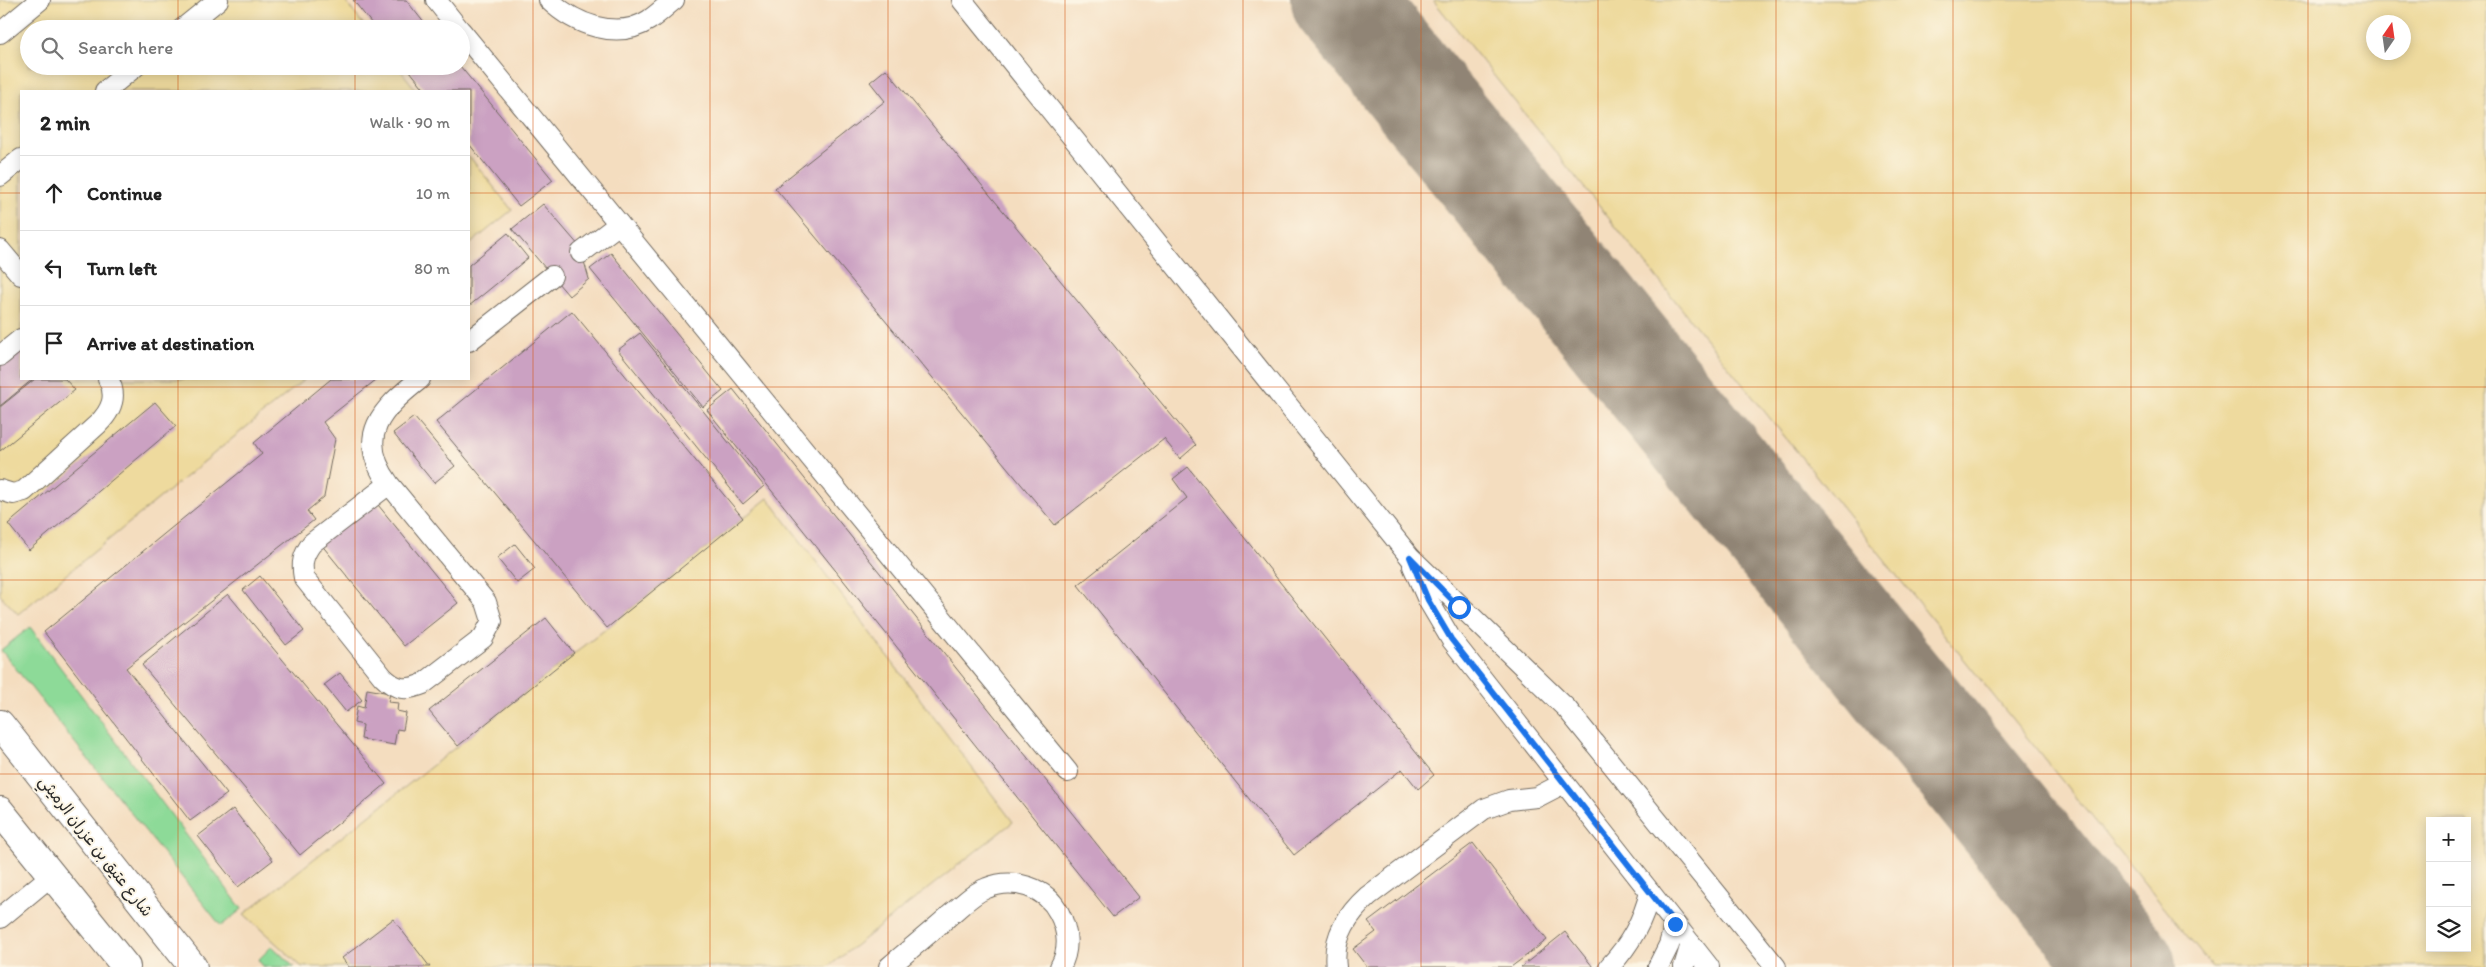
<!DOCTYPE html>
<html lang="en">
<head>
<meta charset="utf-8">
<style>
  body { margin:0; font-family:Itim,"Playpen Sans Arabic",sans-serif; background:#f6f6f6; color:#222 }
  .controls { position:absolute; right:15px; bottom:15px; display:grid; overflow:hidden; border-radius:0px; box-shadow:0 2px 12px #0003 }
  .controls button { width:45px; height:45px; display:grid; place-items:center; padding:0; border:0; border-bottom:1px solid #e0e0e0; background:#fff; color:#222; font:25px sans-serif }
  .compass { position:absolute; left:2366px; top:15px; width:45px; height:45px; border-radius:50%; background:#fff; box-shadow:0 2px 12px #0003; rotate:13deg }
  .stop { position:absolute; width:15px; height:15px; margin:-11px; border:4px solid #1a73e8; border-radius:50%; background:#fff }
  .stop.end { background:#1a73e8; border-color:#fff; box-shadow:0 1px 5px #0008 }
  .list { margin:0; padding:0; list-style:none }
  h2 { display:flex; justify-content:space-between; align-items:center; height:65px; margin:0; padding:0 20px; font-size:21px }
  h2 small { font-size:16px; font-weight:400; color:#767676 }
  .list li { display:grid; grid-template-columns:32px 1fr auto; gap:15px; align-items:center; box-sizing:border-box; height:75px; padding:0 20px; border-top:1px solid #e0e0e0 }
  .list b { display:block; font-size:19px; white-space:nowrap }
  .list em { font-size:16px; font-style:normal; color:#767676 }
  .icon { flex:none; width:28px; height:28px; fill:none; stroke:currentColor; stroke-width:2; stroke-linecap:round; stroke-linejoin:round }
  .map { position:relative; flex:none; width:2486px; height:967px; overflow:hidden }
  .search { position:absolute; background:#fff; box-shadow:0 2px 12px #0003; left:20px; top:20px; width:450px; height:55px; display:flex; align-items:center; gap:12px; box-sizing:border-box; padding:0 18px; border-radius:28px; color:#767676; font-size:19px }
  .panel { position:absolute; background:#fff; box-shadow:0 2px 12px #0003; left:20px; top:90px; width:450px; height:290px; border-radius:0px }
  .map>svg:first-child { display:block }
  .green { fill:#8dda98; stroke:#5c8262 }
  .sand { fill:#eeda9e; stroke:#8c8264; fill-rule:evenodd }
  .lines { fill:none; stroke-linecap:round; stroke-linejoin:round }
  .taxiway { stroke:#908475; stroke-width:102 }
  .building { fill:#cba1c2 }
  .service-casing { stroke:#71695f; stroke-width:22 }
  .minor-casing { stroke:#71695f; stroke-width:30 }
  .service { stroke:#fff; stroke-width:20 }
  .minor { stroke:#fff; stroke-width:28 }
  .route { stroke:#1a73e8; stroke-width:6 }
  .grid { fill:none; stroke:#d5540f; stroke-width:1; stroke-opacity:0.55 }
  .labels { text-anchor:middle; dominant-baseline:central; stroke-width:4; stroke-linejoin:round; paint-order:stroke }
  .street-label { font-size:16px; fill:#2b2b2b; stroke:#fcf5e5 }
</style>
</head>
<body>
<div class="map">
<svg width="2486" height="967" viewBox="0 0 2486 967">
  <rect width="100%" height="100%" fill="#fcf5e5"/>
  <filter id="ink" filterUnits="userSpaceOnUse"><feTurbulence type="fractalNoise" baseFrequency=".02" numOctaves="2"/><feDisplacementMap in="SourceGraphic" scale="10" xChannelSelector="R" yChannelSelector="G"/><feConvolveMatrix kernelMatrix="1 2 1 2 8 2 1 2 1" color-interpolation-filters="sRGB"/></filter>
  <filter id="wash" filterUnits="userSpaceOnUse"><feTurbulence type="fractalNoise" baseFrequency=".0096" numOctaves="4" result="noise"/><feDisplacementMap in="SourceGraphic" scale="20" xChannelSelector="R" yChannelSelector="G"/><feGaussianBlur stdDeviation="1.12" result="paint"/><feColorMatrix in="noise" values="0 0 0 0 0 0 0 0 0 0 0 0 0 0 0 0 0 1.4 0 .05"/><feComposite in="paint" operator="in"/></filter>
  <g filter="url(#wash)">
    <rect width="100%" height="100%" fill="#f4ddbf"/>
    <!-- green -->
    <g class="green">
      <path d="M 30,627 L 242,909 L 221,926 L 1,650 Z"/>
      <path d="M 272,946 L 294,967 L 264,967 L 258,960 Z"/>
    </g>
    <!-- sand -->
    <g class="sand">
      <path d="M 0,0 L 344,0 L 367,29 L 29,29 L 29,66 L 397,66 L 417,91 L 21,91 L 21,379 L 305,379 L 18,614 L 0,595 Z"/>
      <path d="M 1433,0 L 2486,0 L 2486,967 L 2212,967 ZM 2404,22 L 2404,52 L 2374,52 L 2374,22 ZM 2430,821 L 2467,821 L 2467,948 L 2430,948 Z"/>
      <path d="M 469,156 L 512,210 L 469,245 Z"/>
      <path d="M 768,498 L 1013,822 L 828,967 L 302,967 L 244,914 L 607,628 Z"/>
    </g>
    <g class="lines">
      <!-- taxiway -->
      <path class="taxiway" d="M 1342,0 L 2125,967"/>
    </g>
    <g id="blocks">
      <!-- building -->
      <g class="building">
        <path d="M 353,0 L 406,0 L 429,29 L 376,29 Z"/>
        <path d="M 406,66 L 460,66 L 553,180 L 519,206 L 469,144 L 469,91 L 426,91 Z"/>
        <path d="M 886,69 L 1196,445 L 1180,459 L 1164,439 L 1055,525 L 775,188 L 885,101 L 870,82 Z"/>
        <path d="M 543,204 L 580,247 L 589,279 L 569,296 L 512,229 Z"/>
        <path d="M 508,233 L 528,258 L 469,306 L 469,265 Z"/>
        <path d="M 611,253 L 723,391 L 703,407 L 590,269 Z"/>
        <path d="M 572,311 L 743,518 L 607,628 L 436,422 Z"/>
        <path d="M 640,333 L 764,486 L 743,504 L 618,350 Z"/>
        <path d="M 21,345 L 21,379 L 33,379 L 0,406 L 0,362 Z"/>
        <path d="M 35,379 L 65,379 L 75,390 L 0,451 L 0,407 Z"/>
        <path d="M 331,379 L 377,379 L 323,422 L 335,439 L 324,497 L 307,511 L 314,520 L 126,668 L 227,794 L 190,821 L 44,632 L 262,454 L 254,443 Z"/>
        <path d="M 733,389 L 1139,897 L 1113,917 L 707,410 Z"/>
        <path d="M 155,402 L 176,426 L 29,550 L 8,524 Z"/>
        <path d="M 414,417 L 455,466 L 434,483 L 393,433 Z"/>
        <path d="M 1188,467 L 1434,775 L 1418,789 L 1402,769 L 1294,855 L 1078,585 L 1187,498 L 1173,479 Z"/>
        <path d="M 374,500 L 458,603 L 404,646 L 320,543 Z"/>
        <path d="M 515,544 L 535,569 L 517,583 L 497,558 Z"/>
        <path d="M 260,576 L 304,631 L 286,645 L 243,590 Z"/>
        <path d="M 228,594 L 386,784 L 300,855 L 142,665 Z"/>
        <path d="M 546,618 L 574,653 L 458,746 L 429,711 Z"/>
        <path d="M 340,673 L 362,700 L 346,712 L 324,685 Z"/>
        <path d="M 367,689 L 390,693 L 388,702 L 398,703 L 397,711 L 406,713 L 403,730 L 397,729 L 394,745 L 361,739 L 363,725 L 354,723 L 357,706 L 364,708 Z"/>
        <path d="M 233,809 L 273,860 L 238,887 L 198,836 Z"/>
        <path d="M 1473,843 L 1547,940 L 1511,967 L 1367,967 L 1353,949 L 1376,932 L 1368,922 Z"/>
        <path d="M 393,919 L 430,967 L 349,967 L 342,958 Z"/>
        <path d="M 1565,932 L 1593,967 L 1521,967 Z"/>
      </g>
    </g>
  </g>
  <g filter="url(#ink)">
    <use href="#blocks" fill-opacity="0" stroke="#71695f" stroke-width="1"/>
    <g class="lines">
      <defs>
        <g id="service">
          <path d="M 436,0 L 459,29"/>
          <path d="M 549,0 C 574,24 617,41 649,20 C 658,14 666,6 674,0"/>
          <path d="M 962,0 L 1410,557 L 1567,709 L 1776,967"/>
          <path d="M 182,29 L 218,0"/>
          <path d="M 461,31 L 1068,772"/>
          <path d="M 0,33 L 40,0"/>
          <path d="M 105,91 L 136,66"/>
          <path d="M 0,176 L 21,159"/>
          <path d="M 0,250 L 21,275"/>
          <path d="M 581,253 L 619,224"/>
          <path d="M 469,341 L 552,276"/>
          <path d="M 0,356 L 21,339"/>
          <path d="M 389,484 L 312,543 C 303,555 301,563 304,578 L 383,677 C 396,690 406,691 423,684 L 483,638 L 492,621 L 486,602 L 389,484 C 354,436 382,409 420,379"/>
          <path d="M 0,490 L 13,494 L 24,491 L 98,424 C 111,411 118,396 108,379"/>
          <path d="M 1413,566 L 1428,600 L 1451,639 L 1709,967"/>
          <path d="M 0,918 L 52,875"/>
          <path d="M 889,967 C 909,950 930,933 950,915 C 961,906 973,893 987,888 C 1013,877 1046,887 1059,913 C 1068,930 1070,950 1060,967"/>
          <path d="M 1336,967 C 1332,938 1348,914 1368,896 L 1484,809 L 1509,800 L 1537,797 L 1564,783"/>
          <path d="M 1609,967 C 1630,945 1643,922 1650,892"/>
          <path d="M 1658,967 L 1669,945 L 1675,924"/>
          <path d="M 1684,967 L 1691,944"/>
        </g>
        <g id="minor">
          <path d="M 0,724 L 193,967"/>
          <path d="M 0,811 L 126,967"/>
        </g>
      </defs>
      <!-- service casing -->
      <use href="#service" class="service-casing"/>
      <!-- minor casing -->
      <use href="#minor" class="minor-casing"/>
      <!-- service -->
      <use href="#service" class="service"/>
      <!-- minor -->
      <use href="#minor" class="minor"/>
    </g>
  </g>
  <g class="lines" filter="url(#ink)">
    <!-- route -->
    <path class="route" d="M 1459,607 L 1410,557 L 1428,600 L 1451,639 L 1675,924"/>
  </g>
  <!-- grid -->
  <path class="grid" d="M 178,0 L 178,29M 355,0 L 355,29M 533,0 L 533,967M 710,0 L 710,967M 888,0 L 888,967M 1065,0 L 1065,967M 1243,0 L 1243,967M 1421,0 L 1421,967M 1598,0 L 1598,967M 1776,0 L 1776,967M 1953,0 L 1953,967M 2131,0 L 2131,967M 2308,0 L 2308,967M 178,66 L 178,91M 355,66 L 355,91M 0,193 L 21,193M 469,193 L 2486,193M 178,379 L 178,967M 355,379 L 355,967M 0,387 L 2486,387M 0,580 L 2486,580M 0,774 L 2486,774"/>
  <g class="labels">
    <!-- street labels -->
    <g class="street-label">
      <text transform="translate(96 846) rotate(52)">شارع عتيق بن عزران الرميثي</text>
    </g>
  </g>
</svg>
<div class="controls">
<button>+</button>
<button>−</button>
<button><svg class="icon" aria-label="layers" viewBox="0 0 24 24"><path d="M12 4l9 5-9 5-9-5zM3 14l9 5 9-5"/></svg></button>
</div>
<svg class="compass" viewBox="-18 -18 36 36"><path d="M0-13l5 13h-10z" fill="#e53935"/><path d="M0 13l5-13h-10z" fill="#767676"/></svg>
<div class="stop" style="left:1459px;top:607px"></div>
<div class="stop end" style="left:1675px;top:924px"></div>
<div class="search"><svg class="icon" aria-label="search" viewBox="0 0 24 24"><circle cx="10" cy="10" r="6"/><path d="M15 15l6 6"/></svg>Search here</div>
<section class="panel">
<h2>2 min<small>Walk · 90 m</small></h2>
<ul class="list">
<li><svg class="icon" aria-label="ahead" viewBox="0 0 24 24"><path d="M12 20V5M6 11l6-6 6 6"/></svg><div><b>Continue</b></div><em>10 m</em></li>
<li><svg class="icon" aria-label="left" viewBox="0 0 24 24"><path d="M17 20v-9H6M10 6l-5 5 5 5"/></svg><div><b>Turn left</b></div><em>80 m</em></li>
<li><svg class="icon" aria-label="arrive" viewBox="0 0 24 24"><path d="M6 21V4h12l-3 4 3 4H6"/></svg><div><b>Arrive at destination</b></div></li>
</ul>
</section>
</div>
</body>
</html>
